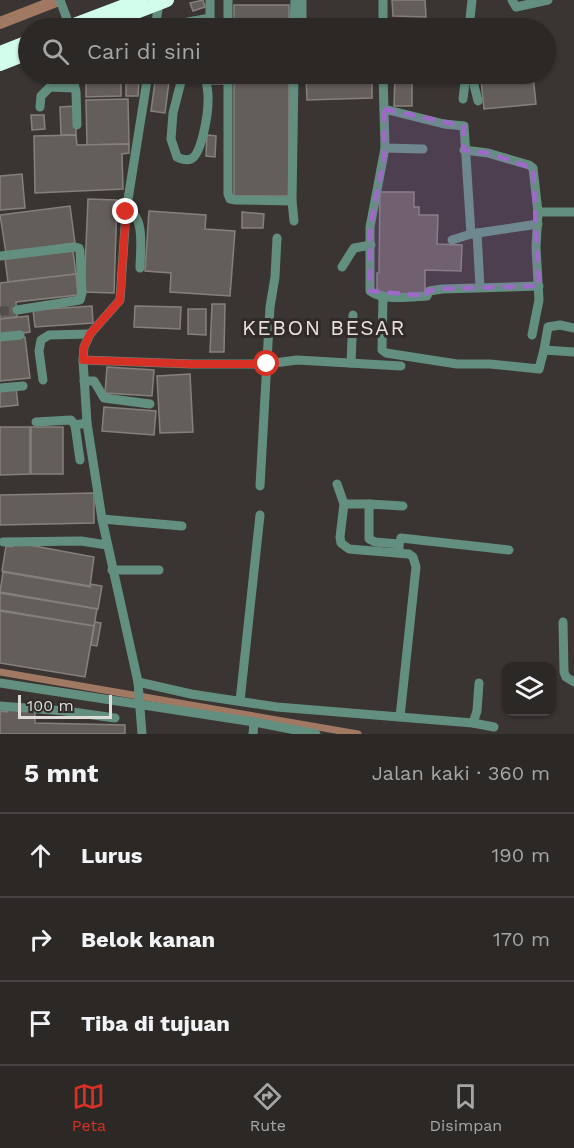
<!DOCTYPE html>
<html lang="id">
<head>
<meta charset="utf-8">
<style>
  body { margin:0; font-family:"Work Sans",sans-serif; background:#383432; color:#f1f3f6 }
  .controls { position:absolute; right:18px; bottom:18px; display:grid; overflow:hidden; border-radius:12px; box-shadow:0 2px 4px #0004 }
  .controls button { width:54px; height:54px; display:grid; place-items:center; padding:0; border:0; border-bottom:2px solid #484443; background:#2c2826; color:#f1f3f6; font:30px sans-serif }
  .scale { position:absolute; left:18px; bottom:15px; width:94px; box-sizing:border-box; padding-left:6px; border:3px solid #dedbd9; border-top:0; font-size:16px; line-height:21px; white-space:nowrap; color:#dedbd9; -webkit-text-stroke:4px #302b28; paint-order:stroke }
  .stop { position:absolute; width:18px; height:18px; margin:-14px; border:4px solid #d93025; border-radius:50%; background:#fff }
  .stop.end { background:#d93025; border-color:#fff; box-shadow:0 2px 6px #0008 }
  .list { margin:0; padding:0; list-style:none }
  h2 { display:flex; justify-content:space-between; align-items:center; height:78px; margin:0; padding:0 24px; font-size:26px }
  h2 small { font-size:20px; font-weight:400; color:#a6a6a7 }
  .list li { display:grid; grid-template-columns:39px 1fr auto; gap:18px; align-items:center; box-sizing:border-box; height:84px; padding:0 24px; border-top:2px solid #484443 }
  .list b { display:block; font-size:22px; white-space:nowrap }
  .list em { font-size:20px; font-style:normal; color:#a6a6a7 }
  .icon { flex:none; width:33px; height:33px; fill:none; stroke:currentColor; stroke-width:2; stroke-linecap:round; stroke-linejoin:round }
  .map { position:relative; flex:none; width:574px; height:734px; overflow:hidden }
  .search { position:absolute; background:#2c2826; box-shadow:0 2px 4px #0004; left:18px; right:18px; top:18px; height:66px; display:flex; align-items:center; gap:15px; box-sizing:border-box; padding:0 21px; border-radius:33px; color:#a6a6a7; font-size:22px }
  .sheet { height:330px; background:#2c2826 }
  nav { display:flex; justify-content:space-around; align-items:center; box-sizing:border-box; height:84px; border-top:2px solid #484443; background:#2c2826; font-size:16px; color:#a6a6a7 }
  nav a { display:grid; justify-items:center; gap:3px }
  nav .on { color:#d93025 }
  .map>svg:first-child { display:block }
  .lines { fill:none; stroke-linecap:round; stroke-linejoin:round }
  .canal { stroke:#a17963; stroke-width:7 }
  .river { stroke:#a17963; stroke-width:12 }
  .building { fill:#645e5b; stroke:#86807d; stroke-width:1.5 }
  .minor-tunnel { stroke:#534e4b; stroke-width:9; stroke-dasharray:9 4.5; stroke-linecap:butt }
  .minor { stroke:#638f80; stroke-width:9 }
  .highway { stroke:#d2fded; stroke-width:14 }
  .route { stroke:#d93025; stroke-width:8 }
  .marked { fill:#9e69c8; fill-opacity:0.2; stroke:#9e69c8; stroke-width:4.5; stroke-dasharray:12 8; stroke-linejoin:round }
  .labels { text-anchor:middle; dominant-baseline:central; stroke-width:6; stroke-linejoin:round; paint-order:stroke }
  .quarter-label { font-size:21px; letter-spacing:1.5px; fill:#e7e0dc; stroke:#302b28 }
</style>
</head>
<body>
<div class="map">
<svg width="574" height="734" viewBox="0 0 574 734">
  <rect width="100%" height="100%" fill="#3a3532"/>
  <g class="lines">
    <!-- canal -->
    <path class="canal" d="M 0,672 L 358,734"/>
    <!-- river -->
    <path class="river" d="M 0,23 L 59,0"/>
  </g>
  <!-- building -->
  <g class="building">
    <path d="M 203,0 L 205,7 L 193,11 L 190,3 Z"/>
    <path d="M 392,0 L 425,0 L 426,17 L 393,16 Z"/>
    <rect x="234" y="5" width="55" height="23"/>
    <path d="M 156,74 L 170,74 L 165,113 L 151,111 Z"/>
    <path d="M 213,74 L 224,74 L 224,84 L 212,84 Z"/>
    <rect x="234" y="74" width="55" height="122"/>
    <path d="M 395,74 L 412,74 L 412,106 L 394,106 Z"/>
    <path d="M 533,75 L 536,104 L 484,109 L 481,80 Z"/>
    <path d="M 372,76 L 372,98 L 307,100 L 306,78 Z"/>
    <path d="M 86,82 L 121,82 L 121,96 L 86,97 Z"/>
    <path d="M 126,82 L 139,82 L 138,96 L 126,96 Z"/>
    <path d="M 128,99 L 129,144 L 87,145 L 86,100 Z"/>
    <path d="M 76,106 L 76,135 L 61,135 L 60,107 Z"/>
    <path d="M 31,115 L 44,115 L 45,129 L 32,130 Z"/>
    <path d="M 76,135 L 77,145 L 129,144 L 129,153 L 122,154 L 123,189 L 35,193 L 34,136 Z"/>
    <path d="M 207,135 L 216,136 L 215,157 L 206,156 Z"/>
    <path d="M 22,174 L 25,208 L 0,210 L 0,176 Z"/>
    <path d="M 380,192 L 414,192 L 414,207 L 419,207 L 419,215 L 438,215 L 437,244 L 462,245 L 461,271 L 425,270 L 425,295 L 377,293 L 377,273 L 379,273 Z"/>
    <path d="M 88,199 L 117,200 L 114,293 L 84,292 Z"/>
    <path d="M 70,206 L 75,243 L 6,253 L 0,215 Z"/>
    <path d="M 149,211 L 206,215 L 205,229 L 235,231 L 230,296 L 170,292 L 171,273 L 145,271 Z"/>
    <path d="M 242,212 L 264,214 L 263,228 L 242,228 Z"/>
    <path d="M 73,251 L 76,274 L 8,282 L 5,259 Z"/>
    <path d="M 76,274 L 78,295 L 16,302 L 17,317 L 0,319 L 0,283 Z"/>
    <path d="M 212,304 L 225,304 L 224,352 L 210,352 Z"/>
    <path d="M 92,306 L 93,323 L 35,327 L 33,310 Z"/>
    <path d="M 135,306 L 181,307 L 180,329 L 134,327 Z"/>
    <path d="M 188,309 L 206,309 L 206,335 L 188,334 Z"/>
    <path d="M 28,316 L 30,332 L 0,336 L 0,319 Z"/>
    <path d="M 25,337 L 30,378 L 0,381 L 0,340 Z"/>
    <path d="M 107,367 L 154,370 L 152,396 L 105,393 Z"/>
    <path d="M 190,374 L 193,432 L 160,433 L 157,376 Z"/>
    <path d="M 16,387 L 18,405 L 0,407 L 0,390 Z"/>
    <path d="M 104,407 L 156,411 L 154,435 L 102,431 Z"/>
    <path d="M 0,427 L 30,427 L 30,474 L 0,475 Z"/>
    <rect x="31" y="427" width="32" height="47"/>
    <path d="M 94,493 L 94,523 L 0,525 L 0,495 Z"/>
    <path d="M 13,542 L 94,557 L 90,586 L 2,571 L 6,546 L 12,547 Z"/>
    <path d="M 3,572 L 90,587 L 91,584 L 102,586 L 98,609 L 0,592 Z"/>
    <path d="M 0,593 L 97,609 L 94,626 L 0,610 Z"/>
    <path d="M 0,611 L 94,626 L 85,677 L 0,663 Z"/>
    <path d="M 95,622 L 101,623 L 97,646 L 91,645 Z"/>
    <path d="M 7,709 L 35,710 L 35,723 L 125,725 L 125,734 L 0,734 L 0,711 L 7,712 Z"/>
  </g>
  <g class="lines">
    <!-- minor-tunnel -->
    <path class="minor-tunnel" d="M 0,311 L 17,310"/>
    <!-- minor -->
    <g class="minor">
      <path d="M 60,0 L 70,27"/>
      <path d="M 383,0 L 383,28"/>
      <path d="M 512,0 L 516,7 L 548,0"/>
      <path d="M 155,28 L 159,3"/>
      <path d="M 173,28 L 188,22 L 210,18"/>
      <path d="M 210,28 L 210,0"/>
      <path d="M 228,28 L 228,0"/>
      <path d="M 294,28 L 295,0"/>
      <path d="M 302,28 L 302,0"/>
      <path d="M 469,28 L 472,0"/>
      <path d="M 72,74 L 76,92 L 77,125"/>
      <path d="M 183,74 L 173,113 L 171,139 L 177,157 C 181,159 186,161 191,159 C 202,154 208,113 208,102 C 209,92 206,83 205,74"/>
      <path d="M 228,74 L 228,194 L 230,199 L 236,200 L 292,201"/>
      <path d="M 294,74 L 292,201 L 294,221"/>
      <path d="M 383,74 L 385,148 L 370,227 L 370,291 C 384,301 410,297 427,296 L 429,291 L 442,289 L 539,286"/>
      <path d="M 468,74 L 472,77 L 478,101"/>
      <path d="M 463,99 L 466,74"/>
      <path d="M 40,107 L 41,96 L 50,87 L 74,88"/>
      <path d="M 384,109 L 444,124 L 464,126 L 471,234 L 452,240"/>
      <path d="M 385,148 L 423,149"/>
      <path d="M 464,150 L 488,153 L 529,165 L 533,168 L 538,212 L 536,247 L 539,300 L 532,335"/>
      <path d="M 126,212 C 146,211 140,254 140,268"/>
      <path d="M 538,212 L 574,212"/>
      <path d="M 477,233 L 480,287"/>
      <path d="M 471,234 L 538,224"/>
      <path d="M 0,256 L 75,247 L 79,248 L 80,251 L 82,293 L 80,300 L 17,310"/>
      <path d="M 342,267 L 354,248 L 371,245"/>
      <path d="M 383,296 L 382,350 L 386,353 L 457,364 L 490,364 L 539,369 L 544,350 L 574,352"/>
      <path d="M 0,337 L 20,335"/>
      <path d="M 544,350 L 548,327 L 560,325 L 574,328"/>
      <path d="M 83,360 L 192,364 L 267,364 L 297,360 L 401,366"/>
      <path d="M 351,363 L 353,315"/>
      <path d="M 43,380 L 39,351 L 41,340 L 49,335 L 90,334"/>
      <path d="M 84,381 L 94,381 L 104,398 L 150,404"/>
      <path d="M 0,388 L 23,386"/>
      <path d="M 36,422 L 71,420 L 75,425"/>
      <path d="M 80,460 L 75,425 L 87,423"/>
      <path d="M 337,484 L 344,504 L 340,537 L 341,543 L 349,549 L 409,554 L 413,557 L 416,567 L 400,717"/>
      <path d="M 260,486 L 270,307 L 275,277 L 277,238"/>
      <path d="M 344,504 L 369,504"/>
      <path d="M 102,519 L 182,526"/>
      <path d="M 3,542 L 81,541 L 107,545"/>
      <path d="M 399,544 L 375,542 L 369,539 L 369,504 L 403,506"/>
      <path d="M 399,553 L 399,544 L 401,538 L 509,550"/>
      <path d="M 112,570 L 159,570"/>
      <path d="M 563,622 L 564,672 L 566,677 L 574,682"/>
      <path d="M 138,682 L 191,694 L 277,707 L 473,723 L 477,711 L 479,683"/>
      <path d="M 0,683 L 254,722 L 316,734"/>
      <path d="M 240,701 L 260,515"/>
      <path d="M 0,706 L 65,711 L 115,718"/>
      <path d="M 473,723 L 494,727"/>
      <path d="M 142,734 L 138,682 L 102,519 L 87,423 L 83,360 L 84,347 L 90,334 L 120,300 L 126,212 L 148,74"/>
      <path d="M 253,734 L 254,722"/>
    </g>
    <!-- highway -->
    <g class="highway">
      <path d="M 66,28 L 140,0"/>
      <path d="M 95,28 L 167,0"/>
      <path d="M 0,53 L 28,42"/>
      <path d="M 0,64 L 28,53"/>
    </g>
  </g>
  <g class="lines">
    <!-- route -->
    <path class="route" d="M 126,212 L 120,300 L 90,334 L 84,347 L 83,360 L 192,364 L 267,364"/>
  </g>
  <!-- marked area -->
  <path class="marked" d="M 384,109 L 464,126 L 464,150 L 488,153 L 533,168 L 539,286 L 442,289 L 427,291 L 427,296 L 370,291 L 370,227 L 384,157 Z"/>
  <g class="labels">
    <!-- quarter labels -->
    <g class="quarter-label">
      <text x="324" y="327">KEBON BESAR</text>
    </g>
  </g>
</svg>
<div class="controls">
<button><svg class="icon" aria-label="layers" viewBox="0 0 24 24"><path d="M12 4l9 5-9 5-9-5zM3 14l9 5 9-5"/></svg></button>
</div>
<div class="scale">100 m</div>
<div class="stop" style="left:267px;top:364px"></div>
<div class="stop end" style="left:126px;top:212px"></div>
<div class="search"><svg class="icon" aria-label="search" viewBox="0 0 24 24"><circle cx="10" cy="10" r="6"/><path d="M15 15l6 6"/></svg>Cari di sini</div>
</div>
<section class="sheet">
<h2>5 mnt<small>Jalan kaki · 360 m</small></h2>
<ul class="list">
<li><svg class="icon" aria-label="ahead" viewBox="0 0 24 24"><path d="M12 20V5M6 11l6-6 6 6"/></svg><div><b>Lurus</b></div><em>190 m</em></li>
<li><svg class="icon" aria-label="right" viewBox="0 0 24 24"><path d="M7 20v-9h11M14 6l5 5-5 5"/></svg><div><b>Belok kanan</b></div><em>170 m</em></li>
<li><svg class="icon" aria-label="arrive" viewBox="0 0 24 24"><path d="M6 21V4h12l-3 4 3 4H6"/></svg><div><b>Tiba di tujuan</b></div></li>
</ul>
</section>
<nav>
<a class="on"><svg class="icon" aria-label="map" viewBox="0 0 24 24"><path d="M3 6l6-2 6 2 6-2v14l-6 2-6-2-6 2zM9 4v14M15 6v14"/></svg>Peta</a>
<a><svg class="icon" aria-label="directions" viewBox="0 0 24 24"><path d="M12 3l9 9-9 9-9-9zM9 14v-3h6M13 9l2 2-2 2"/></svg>Rute</a>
<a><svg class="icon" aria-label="saved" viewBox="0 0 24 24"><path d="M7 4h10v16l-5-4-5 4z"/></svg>Disimpan</a>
</nav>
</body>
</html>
